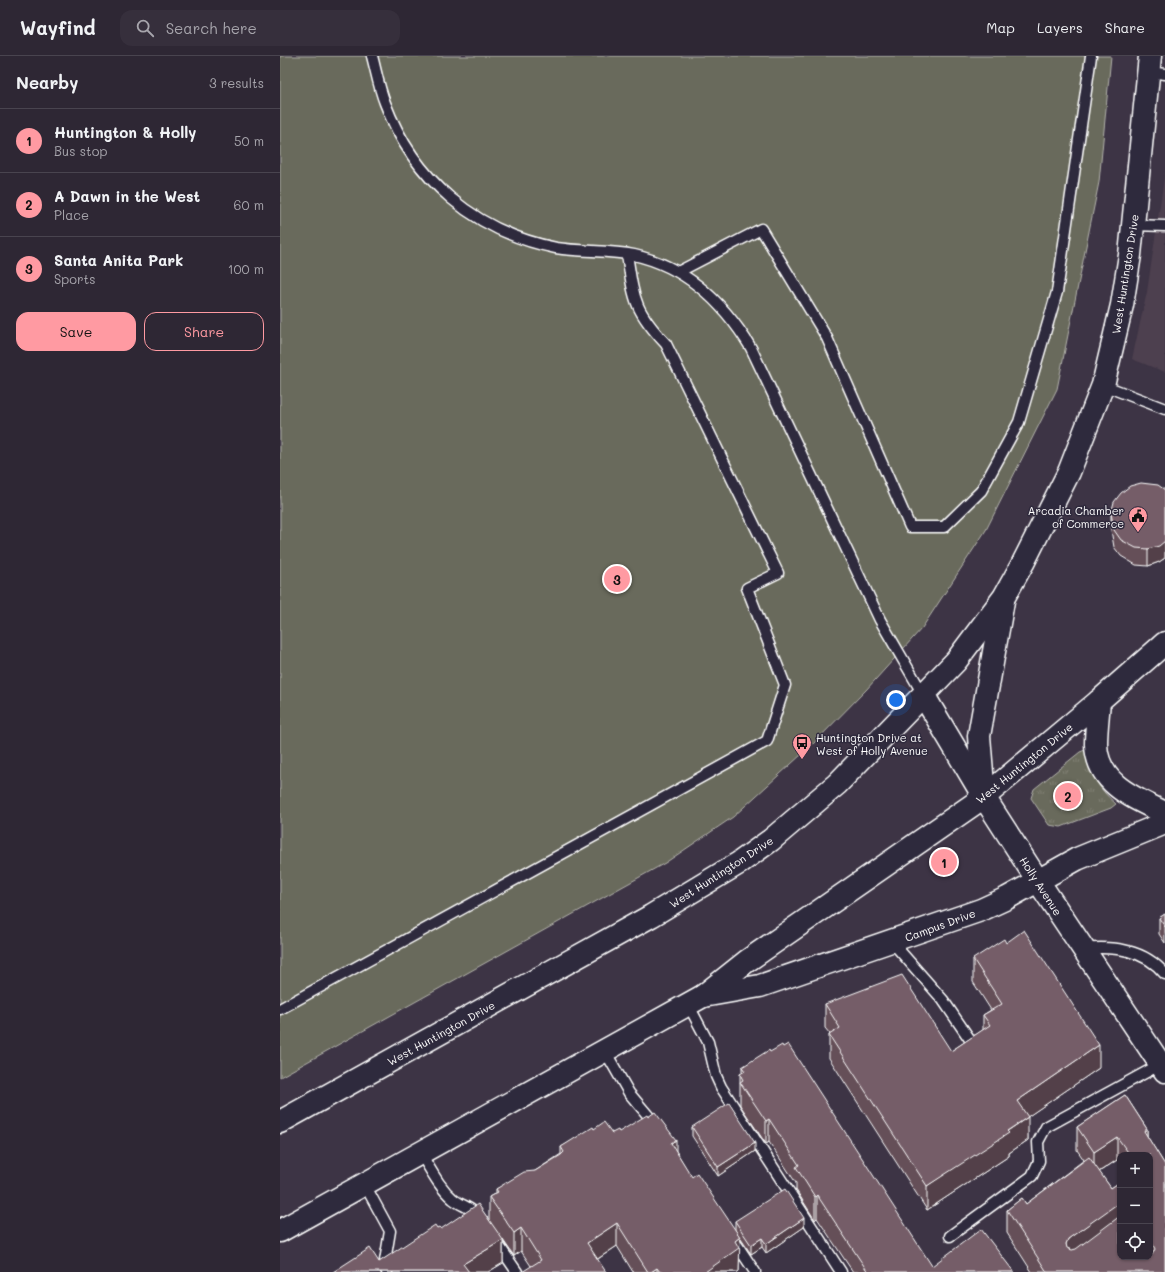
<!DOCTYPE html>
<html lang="en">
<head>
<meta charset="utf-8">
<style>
  body { margin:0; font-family:Mali,sans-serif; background:#362f3c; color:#f1f3f6 }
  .controls { position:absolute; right:12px; bottom:12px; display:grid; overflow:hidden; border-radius:8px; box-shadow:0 1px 3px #0004 }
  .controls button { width:36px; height:36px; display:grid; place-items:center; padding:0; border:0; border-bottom:1px solid #49444f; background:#2e2734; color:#f1f3f6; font:20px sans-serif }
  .you { position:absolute; left:616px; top:644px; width:14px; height:14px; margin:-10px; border:3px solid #fff; border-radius:50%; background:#1a73e8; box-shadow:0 0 0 6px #1a73e833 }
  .badge { display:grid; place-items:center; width:26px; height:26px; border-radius:50%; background:#ff9aa2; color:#111; font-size:13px; font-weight:700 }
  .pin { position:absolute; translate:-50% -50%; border:2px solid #fff; box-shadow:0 1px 4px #0006 }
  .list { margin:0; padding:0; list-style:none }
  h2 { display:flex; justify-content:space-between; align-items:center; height:52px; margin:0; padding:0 16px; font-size:17px }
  h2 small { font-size:13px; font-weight:400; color:#a7a5ac }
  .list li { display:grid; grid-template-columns:26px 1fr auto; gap:12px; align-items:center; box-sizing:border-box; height:64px; padding:0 16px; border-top:1px solid #49444f }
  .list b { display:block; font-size:15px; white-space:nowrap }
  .list p { margin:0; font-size:13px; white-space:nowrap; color:#a7a5ac }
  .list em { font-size:13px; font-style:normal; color:#a7a5ac }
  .actions { display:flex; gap:8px; padding:12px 16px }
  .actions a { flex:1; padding:9px 0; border:1px solid #ff9aa2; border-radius:12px; text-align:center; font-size:14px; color:#ff9aa2 }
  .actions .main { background:#ff9aa2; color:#111 }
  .icon { flex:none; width:22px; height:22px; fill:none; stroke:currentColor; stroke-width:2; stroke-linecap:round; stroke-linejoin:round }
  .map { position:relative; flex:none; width:885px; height:1216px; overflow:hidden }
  header { display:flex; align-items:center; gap:24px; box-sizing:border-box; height:56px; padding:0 20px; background:#2e2734; border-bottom:1px solid #49444f }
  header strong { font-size:19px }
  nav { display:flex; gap:22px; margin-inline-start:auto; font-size:14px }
  .search { width:280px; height:36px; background:#362f3c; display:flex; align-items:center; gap:10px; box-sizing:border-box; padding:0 14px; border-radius:12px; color:#a7a5ac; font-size:15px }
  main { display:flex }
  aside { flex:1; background:#2e2734 }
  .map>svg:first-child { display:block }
  .built { fill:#4e404f }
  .park { fill:url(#park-tufts); stroke:#b4b4ad }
  .pitch { fill:#696a5b; stroke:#b4b4ad }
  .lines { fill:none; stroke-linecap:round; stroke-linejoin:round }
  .lane-casing { stroke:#fff; stroke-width:13 }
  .secondary-casing { stroke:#fff; stroke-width:25 }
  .primary-casing { stroke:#fff; stroke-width:25 }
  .lane { stroke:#2f2a3d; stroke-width:10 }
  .secondary { stroke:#2f2a3d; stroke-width:22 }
  .primary { stroke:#2f2a3d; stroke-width:22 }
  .wall { fill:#655059; stroke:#fff; fill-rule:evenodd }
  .shaded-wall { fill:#524148; stroke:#fff }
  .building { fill:#755d67; stroke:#fff }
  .labels { text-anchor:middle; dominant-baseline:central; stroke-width:3; stroke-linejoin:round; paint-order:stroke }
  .street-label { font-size:11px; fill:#fff; stroke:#2f2a3d }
  .poi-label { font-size:11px; fill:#fff; stroke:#2f2a3d; text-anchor:end }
</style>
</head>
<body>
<header>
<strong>Wayfind</strong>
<div class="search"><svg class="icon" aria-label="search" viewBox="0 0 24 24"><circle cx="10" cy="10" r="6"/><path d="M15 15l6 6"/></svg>Search here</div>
<nav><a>Map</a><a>Layers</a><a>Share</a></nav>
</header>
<main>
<aside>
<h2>Nearby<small>3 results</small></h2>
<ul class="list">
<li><span class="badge">1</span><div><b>Huntington &amp; Holly</b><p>Bus stop</p></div><em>50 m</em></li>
<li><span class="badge">2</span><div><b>A Dawn in the West</b><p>Place</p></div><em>60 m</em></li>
<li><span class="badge">3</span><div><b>Santa Anita Park</b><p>Sports</p></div><em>100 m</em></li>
</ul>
<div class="actions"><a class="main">Save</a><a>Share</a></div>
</aside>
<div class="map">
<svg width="885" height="1216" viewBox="0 0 885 1216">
  <defs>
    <pattern id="park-tufts" width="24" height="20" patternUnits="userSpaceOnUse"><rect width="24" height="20" fill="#696a5b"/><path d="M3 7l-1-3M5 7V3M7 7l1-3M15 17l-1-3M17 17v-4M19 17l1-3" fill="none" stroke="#808074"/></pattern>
  </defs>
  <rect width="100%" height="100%" fill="#3d3445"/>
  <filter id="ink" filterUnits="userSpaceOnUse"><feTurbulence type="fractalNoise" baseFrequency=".025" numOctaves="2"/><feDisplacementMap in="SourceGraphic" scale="8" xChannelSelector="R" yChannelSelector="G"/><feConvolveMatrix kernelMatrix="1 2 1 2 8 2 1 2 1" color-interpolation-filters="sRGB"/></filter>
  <g filter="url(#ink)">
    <!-- built -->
    <path class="built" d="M 885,116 L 885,316 L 852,303 L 867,236 Z"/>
    <!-- park -->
    <path class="park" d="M 805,694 C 811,719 817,731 836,748 L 831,752 L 781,771 L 769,769 L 751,742 L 754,733 L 800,696 Z"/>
    <!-- pitch -->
    <path class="pitch" d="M 0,0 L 831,0 L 819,126 L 777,333 L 706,474 L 642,572 L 586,634 L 533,688 L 453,761 L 385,807 L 0,1021 Z"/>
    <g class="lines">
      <defs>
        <g id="lane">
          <path d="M 92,0 C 96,15 99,32 105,47 C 134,124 195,176 276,192 C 302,196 329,194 354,199 C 407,211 444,247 471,292 L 600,564 L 644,640"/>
          <path d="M 869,16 L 885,18"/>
          <path d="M 853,169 L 885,170"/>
          <path d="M 400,215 L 481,173 L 547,282 L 630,471 L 664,471 L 701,435 L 739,366 L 777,236 L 811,0"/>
          <path d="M 823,329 L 885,353"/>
          <path d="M 612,886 L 663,944 L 691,985"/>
          <path d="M 803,893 C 834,890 864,893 885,918"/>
          <path d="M 408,948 L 428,986 L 436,1020 L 441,1031 L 561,1216"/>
          <path d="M 0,953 L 487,685 L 505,629 L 467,532 L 498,517 L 386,288 C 354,254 354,244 347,198"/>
          <path d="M 325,995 L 349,1037 L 377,1070"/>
          <path d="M 141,1098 C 151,1114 159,1131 173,1143 C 183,1151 192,1151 200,1162"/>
          <path d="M 85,1129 L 110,1175 L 104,1211 L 107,1216"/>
          <path d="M 670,1180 L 752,1120 L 759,1105 L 758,1086 L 766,1071 L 881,1008"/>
          <path d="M 453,1183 L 475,1216"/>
          <path d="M 215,1184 L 237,1216"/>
        </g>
        <g id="secondary">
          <path d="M 644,640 L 704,741 L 758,825 L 885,1015"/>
          <path d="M 423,940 L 480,930 L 701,854 L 727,842 L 797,803 L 885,767"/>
        </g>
        <g id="primary">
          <path d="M 819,645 C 818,659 816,674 816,688 C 817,728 854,742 885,757"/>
          <path d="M 704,741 L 699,680 L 723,545"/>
          <path d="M 0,1066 L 371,860 L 459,807 L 491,784 L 557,728 L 676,605 L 724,541 L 743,507 L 789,416 L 823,329 L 842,249 L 850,199 L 870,0"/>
          <path d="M 0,1175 L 423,940 L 467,905 L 704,741 L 819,645 L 885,587"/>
        </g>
      </defs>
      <!-- lane casing -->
      <use href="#lane" class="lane-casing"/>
      <!-- secondary casing -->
      <use href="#secondary" class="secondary-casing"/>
      <!-- primary casing -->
      <use href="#primary" class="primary-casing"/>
      <!-- lane -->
      <use href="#lane" class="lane"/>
      <!-- secondary -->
      <use href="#secondary" class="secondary"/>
      <!-- primary -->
      <use href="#primary" class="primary"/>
    </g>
    <!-- wall -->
    <g class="wall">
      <path d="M 885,434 L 885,502 L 879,506 L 868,510 L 856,509 L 841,500 L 834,491 L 831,474 L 831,457 Z"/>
      <path d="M 885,858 L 885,887 L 879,878 L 879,862 Z"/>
      <path d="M 693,903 L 819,1012 L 747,1061 L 748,1084 L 729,1097 L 729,1100 L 647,1154 L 549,1002 L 549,979 L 550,978 L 545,972 L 545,948 L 671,995 L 703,974 L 703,959 L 711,954 L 693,926 Z"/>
      <path d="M 462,1011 L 652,1210 L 734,1216 L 573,1216 L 537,1162 L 535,1164 L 516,1134 L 516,1127 L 489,1086 L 486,1088 L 460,1049 L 460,1018 L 462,1016 Z"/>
      <path d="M 845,1039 L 867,1073 L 867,1080 L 885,1109 L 885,1216 L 752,1216 L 727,1177 L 727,1154 L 742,1142 L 746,1148 L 804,1104 L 797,1094 L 797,1071 ZM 840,1099 L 870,1099 L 870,1201 L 840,1201 L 840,1126 L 831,1132 L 819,1116 L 837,1104 L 840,1107 Z"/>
      <path d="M 412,1071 L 475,1095 L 438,1120 L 412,1080 Z"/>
      <path d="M 314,1073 L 332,1077 L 339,1076 L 396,1095 L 460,1205 L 459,1205 L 459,1215 L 458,1216 L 353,1216 L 337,1190 L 318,1203 L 251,1210 L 241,1195 L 234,1200 L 223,1184 L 223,1207 L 208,1216 L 53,1216 L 99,1206 L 157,1172 L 161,1173 L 209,1164 L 209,1141 L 216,1137 L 216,1133 L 255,1115 L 281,1098 L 281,1091 Z"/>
      <path d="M 455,1165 L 524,1171 L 486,1197 L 482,1191 L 471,1198 L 455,1174 Z"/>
    </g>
    <!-- shaded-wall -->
    <g class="shaded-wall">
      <path d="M 885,485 L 885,502 L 879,506 L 868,510 L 868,493 Z"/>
      <path d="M 819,989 L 819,1012 L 737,1068 L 737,1045 Z"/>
      <path d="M 748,1061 L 748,1084 L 729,1097 L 729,1100 L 647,1154 L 647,1130 Z"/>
      <path d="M 489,1063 L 489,1086 L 486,1088 L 486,1065 Z"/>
      <path d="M 867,1073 L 867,1097 L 864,1075 Z"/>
      <path d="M 837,1081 L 837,1104 L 814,1119 L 814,1096 Z"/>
      <path d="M 396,1084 L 396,1107 L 391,1087 Z"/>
      <path d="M 475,1087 L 475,1095 L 438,1120 L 438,1111 Z"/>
      <path d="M 537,1139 L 537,1162 L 535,1164 L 535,1141 Z"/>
      <path d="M 840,1145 L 840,1169 L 788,1206 L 786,1188 L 788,1183 Z"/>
      <path d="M 524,1162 L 524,1171 L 486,1197 L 486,1188 Z"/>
      <path d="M 337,1167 L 337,1190 L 307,1210 L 307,1187 Z"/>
      <path d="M 241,1172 L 241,1195 L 234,1200 L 234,1177 Z"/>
      <path d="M 460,1181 L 459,1215 L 458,1216 L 425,1216 L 455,1185 Z"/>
      <path d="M 482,1182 L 482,1191 L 471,1198 L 471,1189 Z"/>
      <path d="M 223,1184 L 223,1207 L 208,1216 L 183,1216 L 183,1208 Z"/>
      <path d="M 377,1212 L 377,1216 L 371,1216 Z"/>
    </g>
    <!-- building -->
    <g class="building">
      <path d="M 861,427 L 878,429 L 885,434 L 885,485 L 879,490 L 868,493 L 856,492 L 841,484 L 834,474 L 831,457 L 834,446 L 841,437 L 850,430 Z"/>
      <path d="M 885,858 L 885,871 L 879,862 Z"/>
      <path d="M 744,874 L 819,989 L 737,1045 L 748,1061 L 727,1075 L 729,1077 L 647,1130 L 549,979 L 560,972 L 545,948 L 622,919 L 671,995 L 710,969 L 703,959 L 722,948 L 693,903 L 724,883 L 726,887 Z"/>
      <path d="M 508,988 L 652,1210 L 701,1173 L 734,1216 L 588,1216 L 537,1139 L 535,1141 L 516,1111 L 519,1109 L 489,1063 L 486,1065 L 460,1026 L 463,1024 L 460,1018 L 465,1015 L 462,1011 L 489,994 L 490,996 L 502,989 L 503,991 Z"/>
      <path d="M 845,1039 L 867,1073 L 864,1075 L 885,1109 L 885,1216 L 767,1216 L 727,1154 L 742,1142 L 746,1148 L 809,1101 L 831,1132 L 840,1126 L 840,1146 L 788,1183 L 786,1188 L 787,1192 L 792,1194 L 796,1193 L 840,1160 L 840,1201 L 870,1201 L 870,1199 L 872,1199 L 875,1193 L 870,1183 L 870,1099 L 850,1099 L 837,1081 L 814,1096 L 797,1071 Z"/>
      <path d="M 449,1047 L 475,1087 L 438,1111 L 412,1071 Z"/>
      <path d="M 375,1056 L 396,1084 L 391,1087 L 412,1121 L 417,1117 L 460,1181 L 455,1185 L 459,1192 L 425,1216 L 380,1216 L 377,1212 L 371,1216 L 368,1216 L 337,1167 L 307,1187 L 326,1216 L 242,1216 L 261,1204 L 241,1172 L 234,1177 L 209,1141 L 218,1136 L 216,1133 L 244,1116 L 255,1115 L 281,1099 L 284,1096 L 281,1091 L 313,1071 L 314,1073 L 324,1066 L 332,1077 L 338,1074 L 339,1076 L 367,1059 L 368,1061 Z"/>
      <path d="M 505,1133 L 524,1162 L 486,1188 L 482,1182 L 471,1189 L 455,1165 Z"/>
      <path d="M 198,1148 L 223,1184 L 183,1208 L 189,1216 L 53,1216 L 90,1192 L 99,1206 L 155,1169 L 157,1172 L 159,1171 L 161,1173 Z"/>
    </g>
  </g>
  <!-- icons -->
  <defs>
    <symbol id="civic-pin" viewBox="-11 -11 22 30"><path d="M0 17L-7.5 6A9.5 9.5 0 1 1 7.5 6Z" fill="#ff9aa2" stroke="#2f2a3d"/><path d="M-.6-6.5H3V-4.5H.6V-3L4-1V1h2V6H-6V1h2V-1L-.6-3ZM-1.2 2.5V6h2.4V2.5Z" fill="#111"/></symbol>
    <symbol id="bus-pin" viewBox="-11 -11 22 30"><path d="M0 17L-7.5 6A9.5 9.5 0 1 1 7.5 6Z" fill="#ff9aa2" stroke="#2f2a3d"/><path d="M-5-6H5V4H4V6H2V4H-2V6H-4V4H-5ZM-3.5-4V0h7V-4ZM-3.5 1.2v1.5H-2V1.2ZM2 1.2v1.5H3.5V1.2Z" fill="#111"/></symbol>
  </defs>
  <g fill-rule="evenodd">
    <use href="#civic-pin" x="847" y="449" width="22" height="30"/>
    <use href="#bus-pin" x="511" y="676" width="22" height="30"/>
  </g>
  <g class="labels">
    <!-- street labels -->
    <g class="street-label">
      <text transform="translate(845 218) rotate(-81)">West Huntington Drive</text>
      <text transform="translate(744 707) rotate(-39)">West Huntington Drive</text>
      <text transform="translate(441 816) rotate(-33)">West Huntington Drive</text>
      <text transform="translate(761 830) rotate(57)">Holly Avenue</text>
      <text transform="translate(660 869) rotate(-20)">Campus Drive</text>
      <text transform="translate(161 977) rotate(-29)">West Huntington Drive</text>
    </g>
    <!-- poi labels -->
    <g class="poi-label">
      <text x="844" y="454">Arcadia Chamber<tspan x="844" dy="13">of Commerce</tspan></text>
      <text x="536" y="681" text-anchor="start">Huntington Drive at<tspan x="536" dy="13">West of Holly Avenue</tspan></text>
    </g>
  </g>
</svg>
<div class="controls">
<button>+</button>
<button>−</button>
<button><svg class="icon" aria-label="locate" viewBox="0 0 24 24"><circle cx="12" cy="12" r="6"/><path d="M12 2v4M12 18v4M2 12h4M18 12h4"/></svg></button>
</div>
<div class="you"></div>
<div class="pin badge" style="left:664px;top:806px">1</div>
<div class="pin badge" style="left:788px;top:740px">2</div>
<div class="pin badge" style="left:337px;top:523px">3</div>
</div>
</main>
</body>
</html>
